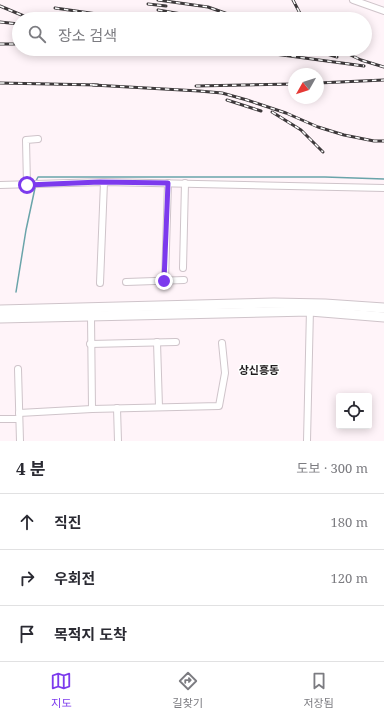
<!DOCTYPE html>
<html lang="ko">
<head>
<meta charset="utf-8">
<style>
  body { margin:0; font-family:"Noto Serif","Noto Sans KR",serif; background:#f7f7f7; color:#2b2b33 }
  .controls { position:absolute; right:12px; bottom:12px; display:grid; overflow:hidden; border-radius:4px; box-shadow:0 2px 10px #0003 }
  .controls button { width:36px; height:36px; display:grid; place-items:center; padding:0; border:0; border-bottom:1px solid #e1e1e2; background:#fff; color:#2b2b33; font:20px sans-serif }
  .compass { position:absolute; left:288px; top:68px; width:36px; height:36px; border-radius:50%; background:#fff; box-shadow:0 2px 10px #0003; rotate:231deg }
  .stop { position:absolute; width:12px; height:12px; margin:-9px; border:3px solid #7c3aed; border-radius:50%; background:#fff }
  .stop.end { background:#7c3aed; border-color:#fff; box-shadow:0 1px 4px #0008 }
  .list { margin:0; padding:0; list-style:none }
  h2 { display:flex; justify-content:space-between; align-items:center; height:52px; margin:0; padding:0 16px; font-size:17px }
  h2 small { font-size:13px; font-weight:400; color:#7c7c81 }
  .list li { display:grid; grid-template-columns:26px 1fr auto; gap:12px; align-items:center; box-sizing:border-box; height:56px; padding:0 16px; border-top:1px solid #e1e1e2 }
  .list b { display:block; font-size:15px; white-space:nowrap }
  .list em { font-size:13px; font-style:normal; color:#7c7c81 }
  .icon { flex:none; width:22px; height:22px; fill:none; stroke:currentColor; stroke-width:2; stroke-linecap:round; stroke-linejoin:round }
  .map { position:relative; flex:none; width:384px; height:441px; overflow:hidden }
  .search { position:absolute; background:#fff; box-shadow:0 2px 10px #0003; left:12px; right:12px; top:12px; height:44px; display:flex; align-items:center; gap:10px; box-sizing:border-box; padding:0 14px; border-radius:22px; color:#7c7c81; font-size:15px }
  .sheet { height:220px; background:#fff }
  nav { display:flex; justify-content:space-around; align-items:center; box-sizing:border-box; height:56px; border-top:1px solid #e1e1e2; background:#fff; font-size:11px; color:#7c7c81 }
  nav a { display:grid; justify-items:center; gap:2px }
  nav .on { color:#7c3aed }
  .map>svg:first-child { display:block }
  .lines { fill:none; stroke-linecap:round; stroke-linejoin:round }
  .stream { stroke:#6aa4aa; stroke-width:1.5 }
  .minor-casing { stroke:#cfc4ca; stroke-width:8 }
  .secondary-casing { stroke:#cfc4ca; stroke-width:11 }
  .minor { stroke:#fff; stroke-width:6 }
  .secondary { stroke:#fff; stroke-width:9 }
  .rail-casing { stroke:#3d393b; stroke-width:3 }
  .rail { stroke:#fff; stroke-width:1.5; stroke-dasharray:4.5; stroke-linecap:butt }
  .route { stroke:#7c3aed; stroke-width:5 }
  .labels { text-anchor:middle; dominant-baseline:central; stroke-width:3; stroke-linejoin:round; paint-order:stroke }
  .neighbourhood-label { font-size:11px; font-weight:bold; fill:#211d1f; stroke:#fff }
</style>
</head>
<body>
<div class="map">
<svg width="384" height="441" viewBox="0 0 384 441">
  <rect width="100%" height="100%" fill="#fff4f9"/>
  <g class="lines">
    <!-- stream -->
    <g class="stream">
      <path d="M 36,181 L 38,177 L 325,177 L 384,179"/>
      <path d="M 16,292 L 26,230 L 35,188"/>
    </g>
    <defs>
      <g id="minor">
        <path d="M 353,0 L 384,11"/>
        <path d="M 0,185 L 104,182 L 384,188"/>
        <path d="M 27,185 L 26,140 L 38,139"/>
        <path d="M 183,268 L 185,183"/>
        <path d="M 165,281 L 168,183"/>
        <path d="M 126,282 L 184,280"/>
        <path d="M 100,283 L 104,182"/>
        <path d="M 91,316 L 92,409"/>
        <path d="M 157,342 L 159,407"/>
        <path d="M 90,344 L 176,342"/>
        <path d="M 18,369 L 20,441"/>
        <path d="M 117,408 L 118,441"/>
        <path d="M 19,413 L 92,409 L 219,406 L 225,373 L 222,343"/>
        <path d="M 0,419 L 19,419"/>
        <path d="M 307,441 L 310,309"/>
      </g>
      <g id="secondary">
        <path d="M 0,310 L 274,303 L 325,304 L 384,308"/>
        <path d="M 0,318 L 310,311 L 384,317"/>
      </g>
    </defs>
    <!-- minor casing -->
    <use href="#minor" class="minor-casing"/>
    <!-- secondary casing -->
    <use href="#secondary" class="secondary-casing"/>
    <!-- minor -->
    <use href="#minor" class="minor"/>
    <!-- secondary -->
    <use href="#secondary" class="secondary"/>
    <defs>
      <g id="rail">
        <path d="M 158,0 L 208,7 L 242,19"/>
        <path d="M 293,0 L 303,19"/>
        <path d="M 148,4 L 166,6"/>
        <path d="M 0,6 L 31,19"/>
        <path d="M 55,8 L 132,19"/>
        <path d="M 158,10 L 211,19"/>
        <path d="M 54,14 L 89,19"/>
        <path d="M 0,22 L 19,24"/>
        <path d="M 0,44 L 19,44"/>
        <path d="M 199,49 L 245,54"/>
        <path d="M 238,49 L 364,66"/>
        <path d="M 310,49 L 337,57"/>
        <path d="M 338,49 L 361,60 L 384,67"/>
        <path d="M 0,83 L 98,85"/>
        <path d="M 318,83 L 384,80"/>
        <path d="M 93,85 L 199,91 L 222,93 L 247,100 L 286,113 L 318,127 L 344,135 L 374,141 L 384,141"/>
        <path d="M 196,86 L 294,84"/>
        <path d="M 227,100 L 261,111"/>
        <path d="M 272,112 L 301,130 L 323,152"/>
      </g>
    </defs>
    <!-- rail casing -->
    <use href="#rail" class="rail-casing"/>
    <!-- rail -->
    <use href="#rail" class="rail"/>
  </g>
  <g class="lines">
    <!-- route -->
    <path class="route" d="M 27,185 L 100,182 L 168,183 L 164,281"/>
  </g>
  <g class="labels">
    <!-- neighbourhood labels -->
    <g class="neighbourhood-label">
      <text x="259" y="369">상신흥동</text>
    </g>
  </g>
</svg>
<div class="controls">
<button><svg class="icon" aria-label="locate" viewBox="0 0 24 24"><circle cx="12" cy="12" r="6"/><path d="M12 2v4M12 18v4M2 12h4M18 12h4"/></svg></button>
</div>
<svg class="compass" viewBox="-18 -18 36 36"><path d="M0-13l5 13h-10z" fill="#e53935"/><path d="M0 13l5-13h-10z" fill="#7c7c81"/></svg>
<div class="stop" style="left:27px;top:185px"></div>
<div class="stop end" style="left:164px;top:281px"></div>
<div class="search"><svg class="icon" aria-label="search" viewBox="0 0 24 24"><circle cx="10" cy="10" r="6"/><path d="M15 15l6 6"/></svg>장소 검색</div>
</div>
<section class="sheet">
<h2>4 분<small>도보 · 300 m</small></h2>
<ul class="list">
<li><svg class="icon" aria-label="ahead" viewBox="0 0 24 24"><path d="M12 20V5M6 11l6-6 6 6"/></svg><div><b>직진</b></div><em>180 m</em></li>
<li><svg class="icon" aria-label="right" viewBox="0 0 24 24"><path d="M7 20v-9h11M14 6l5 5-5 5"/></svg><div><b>우회전</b></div><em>120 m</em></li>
<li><svg class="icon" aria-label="arrive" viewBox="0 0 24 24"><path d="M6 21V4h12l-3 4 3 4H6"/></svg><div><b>목적지 도착</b></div></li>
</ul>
</section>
<nav>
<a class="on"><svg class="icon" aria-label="map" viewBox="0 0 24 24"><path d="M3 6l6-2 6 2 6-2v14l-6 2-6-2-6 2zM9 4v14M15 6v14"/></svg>지도</a>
<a><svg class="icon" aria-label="directions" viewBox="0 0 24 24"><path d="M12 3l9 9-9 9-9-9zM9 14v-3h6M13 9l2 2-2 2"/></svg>길찾기</a>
<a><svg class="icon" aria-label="saved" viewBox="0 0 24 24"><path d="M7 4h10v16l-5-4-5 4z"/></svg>저장됨</a>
</nav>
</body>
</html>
